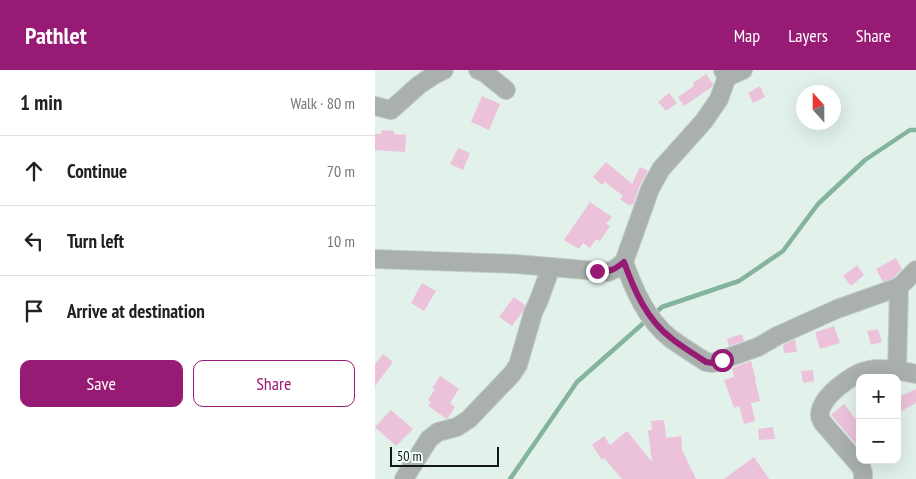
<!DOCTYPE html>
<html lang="en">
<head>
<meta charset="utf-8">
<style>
  body { margin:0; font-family:"PT Sans Narrow",sans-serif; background:#f2f2f2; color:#202124 }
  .controls { position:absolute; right:15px; bottom:15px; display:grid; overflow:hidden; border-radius:10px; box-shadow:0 5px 20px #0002 }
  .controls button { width:45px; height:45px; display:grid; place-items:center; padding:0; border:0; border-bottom:1px solid #e0e0e0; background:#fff; color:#202124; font:25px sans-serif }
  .compass { position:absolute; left:421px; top:15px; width:45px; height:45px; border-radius:50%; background:#fff; box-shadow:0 5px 20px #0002; rotate:339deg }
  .scale { position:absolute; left:15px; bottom:12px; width:109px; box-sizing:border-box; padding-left:5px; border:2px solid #131815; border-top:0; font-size:14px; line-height:18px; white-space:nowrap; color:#131815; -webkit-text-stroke:4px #effef7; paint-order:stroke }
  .stop { position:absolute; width:15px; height:15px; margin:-11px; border:4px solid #971b74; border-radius:50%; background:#fff }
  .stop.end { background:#971b74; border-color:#fff; box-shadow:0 1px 5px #0008 }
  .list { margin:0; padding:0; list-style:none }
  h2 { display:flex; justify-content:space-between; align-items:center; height:65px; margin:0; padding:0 20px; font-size:21px }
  h2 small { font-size:16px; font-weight:400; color:#757577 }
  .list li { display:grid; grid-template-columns:32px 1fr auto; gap:15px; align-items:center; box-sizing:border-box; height:70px; padding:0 20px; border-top:1px solid #e0e0e0 }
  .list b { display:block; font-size:19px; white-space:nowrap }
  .list em { font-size:16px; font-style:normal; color:#757577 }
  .actions { display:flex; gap:10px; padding:15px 20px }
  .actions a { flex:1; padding:11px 0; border:1px solid #971b74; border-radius:10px; text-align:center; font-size:18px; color:#971b74 }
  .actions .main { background:#971b74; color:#fff }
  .icon { flex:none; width:28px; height:28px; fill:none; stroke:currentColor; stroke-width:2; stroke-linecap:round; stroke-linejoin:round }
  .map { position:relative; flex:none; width:541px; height:409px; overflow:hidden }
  header { display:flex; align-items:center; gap:30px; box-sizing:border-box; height:70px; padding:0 25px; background:#971b74; color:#fff }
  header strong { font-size:24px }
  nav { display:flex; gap:28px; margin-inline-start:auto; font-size:18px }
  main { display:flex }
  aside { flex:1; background:#fff }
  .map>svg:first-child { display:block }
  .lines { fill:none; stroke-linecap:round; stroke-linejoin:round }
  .stream { stroke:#84b39f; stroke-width:4.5 }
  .building { fill:#ecc2db }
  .minor-casing { stroke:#c1cec8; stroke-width:20 }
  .minor { stroke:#a9b0ad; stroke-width:18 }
  .route { stroke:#971b74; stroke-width:6 }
</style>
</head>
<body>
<header>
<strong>Pathlet</strong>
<nav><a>Map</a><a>Layers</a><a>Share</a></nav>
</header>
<main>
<aside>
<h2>1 min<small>Walk · 80 m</small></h2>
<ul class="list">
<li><svg class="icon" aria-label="ahead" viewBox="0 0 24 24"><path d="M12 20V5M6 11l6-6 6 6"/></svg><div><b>Continue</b></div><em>70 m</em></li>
<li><svg class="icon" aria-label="left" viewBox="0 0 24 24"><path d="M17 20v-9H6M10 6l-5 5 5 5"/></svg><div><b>Turn left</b></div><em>10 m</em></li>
<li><svg class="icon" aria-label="arrive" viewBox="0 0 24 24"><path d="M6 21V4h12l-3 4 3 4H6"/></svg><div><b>Arrive at destination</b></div></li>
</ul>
<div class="actions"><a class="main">Save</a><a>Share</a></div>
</aside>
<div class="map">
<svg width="541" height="409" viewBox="0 0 541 409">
  <rect width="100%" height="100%" fill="#e2f1ea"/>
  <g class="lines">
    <!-- stream -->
    <g class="stream">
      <path d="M 278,245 L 287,237 L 364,211 L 408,181 L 443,134 L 490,90 L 535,60 L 541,60"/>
      <path d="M 135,409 L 202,312 L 272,250"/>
    </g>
  </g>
  <!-- building -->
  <g class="building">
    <path d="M 331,4 L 338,14 L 337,17 L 309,36 L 303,27 L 319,16 L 318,13 Z"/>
    <path d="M 385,16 L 390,27 L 378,33 L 373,23 Z"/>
    <path d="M 294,23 L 302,33 L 291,41 L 283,32 Z"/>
    <path d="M 107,26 L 125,34 L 114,60 L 96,52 Z"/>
    <path d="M 7,60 L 19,61 L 19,64 L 31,65 L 30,82 L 0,80 L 0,64 L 6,64 Z"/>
    <path d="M 83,78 L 95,83 L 88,100 L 75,94 Z"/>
    <path d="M 231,92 L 257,114 L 265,97 L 273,101 L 265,115 L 258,135 L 256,134 L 255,136 L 245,129 L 248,126 L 230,112 L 227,115 L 218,107 Z"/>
    <path d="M 215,132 L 237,147 L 231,154 L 235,156 L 225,171 L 221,169 L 215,178 L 208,173 L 204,179 L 189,170 Z"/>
    <path d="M 521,188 L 527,199 L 518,208 L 508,212 L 501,199 Z"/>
    <path d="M 482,195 L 489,205 L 476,216 L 468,206 Z"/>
    <path d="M 47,213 L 61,221 L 49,241 L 36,233 Z"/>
    <path d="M 139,227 L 150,235 L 148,241 L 137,256 L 124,247 Z"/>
    <path d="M 459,256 L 465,273 L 445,279 L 441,266 L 441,262 Z"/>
    <path d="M 503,259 L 507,272 L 496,275 L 492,261 Z"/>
    <path d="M 367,264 L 369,271 L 354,276 L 352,269 Z"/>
    <path d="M 420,269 L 422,282 L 409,283 L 408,275 Z"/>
    <path d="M 8,284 L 18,292 L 0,316 L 0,294 Z"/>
    <path d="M 376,291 L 379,303 L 381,310 L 380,310 L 385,331 L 376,333 L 380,351 L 369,354 L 364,336 L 359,338 L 349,310 L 359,307 L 357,298 Z"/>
    <path d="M 438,300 L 439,311 L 428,313 L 426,301 Z"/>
    <path d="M 65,306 L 84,319 L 75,333 L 80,337 L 72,349 L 53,336 L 56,332 L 53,330 L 60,319 L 57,318 Z"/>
    <path d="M 541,319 L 541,333 L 526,341 L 522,333 L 522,328 Z"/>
    <path d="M 469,334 L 485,355 L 485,379 L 456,345 Z"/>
    <path d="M 16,340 L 38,359 L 21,376 L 0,357 Z"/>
    <path d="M 289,350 L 291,368 L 306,366 L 307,380 L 321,409 L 247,409 L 229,388 L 227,390 L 217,375 L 229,366 L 235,375 L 252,361 L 277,392 L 273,360 L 277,360 L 276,351 Z"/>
    <path d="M 398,357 L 400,369 L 384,370 L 383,359 Z"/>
    <path d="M 379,387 L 394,409 L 349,409 Z"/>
  </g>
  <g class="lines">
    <defs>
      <g id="minor">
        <path d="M 103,0 L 110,3 L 131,20"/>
        <path d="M 352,7 L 368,0"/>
        <path d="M 0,36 L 16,40 L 44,15 L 59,5 L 69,0"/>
        <path d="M 0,189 L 141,194 L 233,202 L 240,199 L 249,192 C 259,220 272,250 295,268 C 307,277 319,284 331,292 L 338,293 L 383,277 L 402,266 L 462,239 L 524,217"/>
        <path d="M 249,192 L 275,119 L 286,99 L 329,51 L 344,29 L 352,7 L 348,0"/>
        <path d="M 522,300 L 524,217 L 541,200"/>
        <path d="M 29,409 L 54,369 L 63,362 L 82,357 L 94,349 L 137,304 L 143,295 L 158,243 L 164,230 L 176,197"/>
        <path d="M 488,409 L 488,403 L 486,397 L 448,353 C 447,351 445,348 445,346 C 444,327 478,303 494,300 C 508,297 527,301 541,304"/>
      </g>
    </defs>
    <!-- minor casing -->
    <use href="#minor" class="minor-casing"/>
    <!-- minor -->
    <use href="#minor" class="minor"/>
  </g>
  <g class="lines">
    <!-- route -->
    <path class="route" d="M 222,201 C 235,202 239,200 249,192 C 259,220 272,250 296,268 C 307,277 319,284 331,292 L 338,293 L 347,290"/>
  </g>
</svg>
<div class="controls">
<button>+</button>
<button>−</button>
</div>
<svg class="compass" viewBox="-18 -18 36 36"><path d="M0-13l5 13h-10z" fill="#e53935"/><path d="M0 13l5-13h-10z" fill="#757577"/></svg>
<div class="scale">50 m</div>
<div class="stop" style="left:347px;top:290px"></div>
<div class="stop end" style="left:222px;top:201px"></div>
</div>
</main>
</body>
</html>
